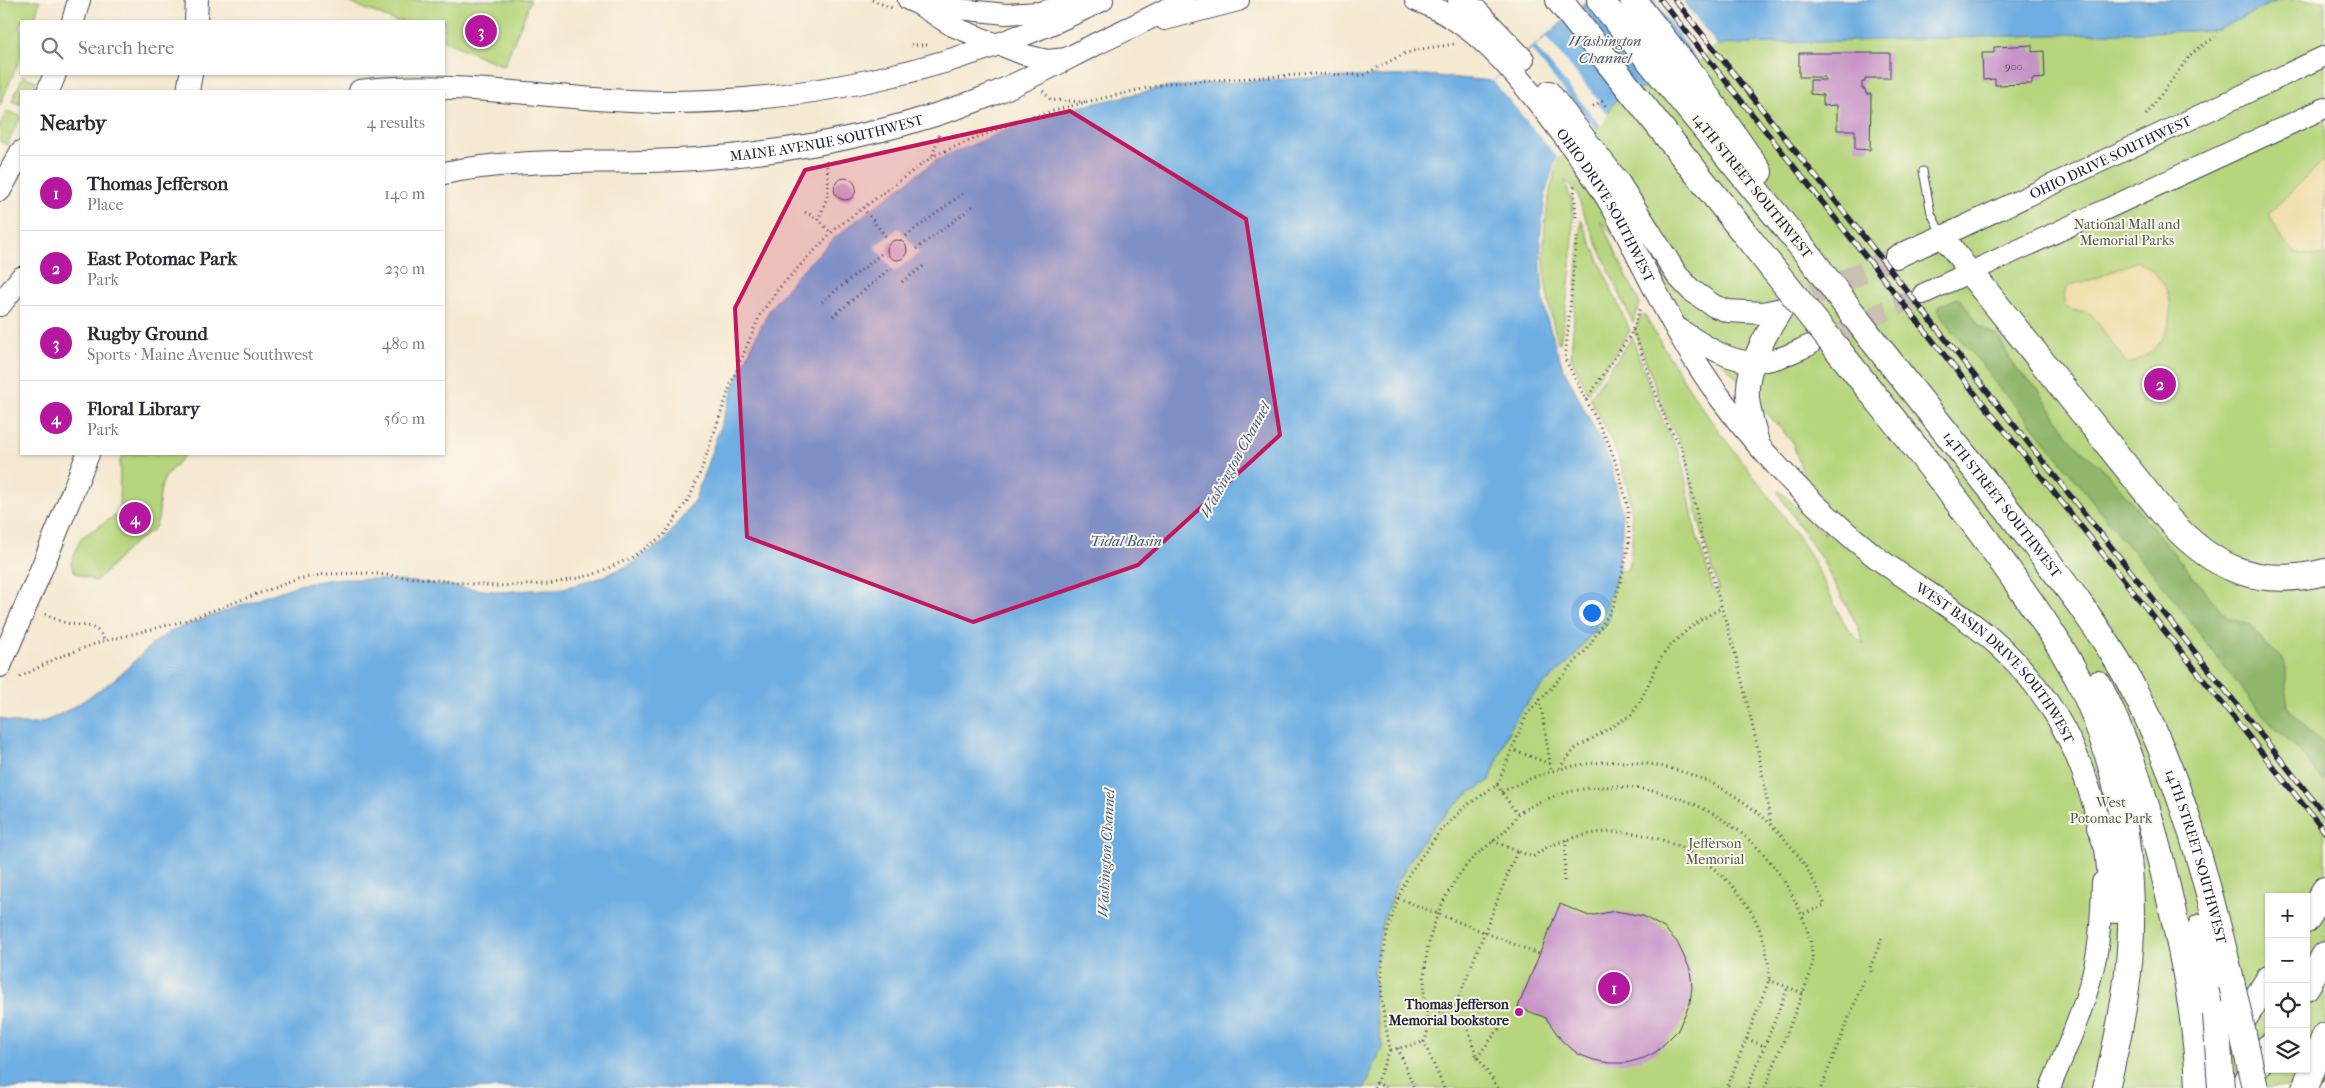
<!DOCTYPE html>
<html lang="en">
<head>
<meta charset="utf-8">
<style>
  body { margin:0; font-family:"IM FELL French Canon",serif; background:#f2f2f3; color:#2b2b33 }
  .controls { position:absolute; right:15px; bottom:15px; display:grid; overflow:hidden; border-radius:0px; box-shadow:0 1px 4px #0004 }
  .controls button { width:45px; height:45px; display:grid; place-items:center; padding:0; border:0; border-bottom:1px solid #e1e1e2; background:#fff; color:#2b2b33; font:25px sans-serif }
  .you { position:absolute; left:1591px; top:612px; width:18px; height:18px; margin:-12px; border:4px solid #fff; border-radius:50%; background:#1a73e8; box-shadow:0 0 0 8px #1a73e833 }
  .badge { display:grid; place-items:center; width:32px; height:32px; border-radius:50%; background:#b5179e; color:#fff; font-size:16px; font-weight:700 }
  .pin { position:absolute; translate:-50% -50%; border:2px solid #fff; box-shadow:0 1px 5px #0006 }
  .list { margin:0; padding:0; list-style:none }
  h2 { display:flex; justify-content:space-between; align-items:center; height:65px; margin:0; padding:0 20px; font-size:21px }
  h2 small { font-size:16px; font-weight:400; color:#7c7c81 }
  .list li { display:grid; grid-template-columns:32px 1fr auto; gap:15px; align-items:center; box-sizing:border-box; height:75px; padding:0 20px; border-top:1px solid #e1e1e2 }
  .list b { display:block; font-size:19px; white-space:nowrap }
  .list p { margin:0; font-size:16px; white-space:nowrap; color:#7c7c81 }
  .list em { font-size:16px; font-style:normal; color:#7c7c81 }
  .icon { flex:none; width:28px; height:28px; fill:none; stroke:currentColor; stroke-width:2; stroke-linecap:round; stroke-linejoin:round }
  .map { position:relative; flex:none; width:2325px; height:1088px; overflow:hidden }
  .search { position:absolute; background:#fff; box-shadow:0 1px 4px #0004; left:20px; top:20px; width:425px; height:55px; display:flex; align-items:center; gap:12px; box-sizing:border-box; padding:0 18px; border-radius:0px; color:#7c7c81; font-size:19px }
  .panel { position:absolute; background:#fff; box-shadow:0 1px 4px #0004; left:20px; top:90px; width:425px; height:365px; border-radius:0px }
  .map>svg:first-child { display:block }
  .green { fill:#b6d57d; stroke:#6c7c5c; fill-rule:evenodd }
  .forest { fill:#90b66c; stroke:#596c54 }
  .sand { fill:#eeda9e; stroke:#887e6c }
  .water { fill:#6eaee2; stroke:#48688e }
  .pier { fill:#f5e9d1 }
  .building { fill:#c794c7 }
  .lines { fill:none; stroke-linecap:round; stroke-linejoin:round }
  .secondary-tunnel { stroke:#cbc1b3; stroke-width:20; stroke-dasharray:20 10; stroke-linecap:butt }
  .primary-tunnel { stroke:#cbc1b3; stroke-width:22; stroke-dasharray:22 11; stroke-linecap:butt }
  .lane-casing { stroke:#424052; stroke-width:9 }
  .secondary-casing { stroke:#424052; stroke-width:22 }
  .primary-casing { stroke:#424052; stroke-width:24 }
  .highway-casing { stroke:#424052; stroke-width:28 }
  .path { stroke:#424052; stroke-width:3; stroke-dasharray:1 4; stroke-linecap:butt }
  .lane { stroke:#fff; stroke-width:7 }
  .secondary { stroke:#fff; stroke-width:20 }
  .primary { stroke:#fff; stroke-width:22 }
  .highway { stroke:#fff; stroke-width:26 }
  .rail-casing { stroke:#22223b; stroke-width:5.5 }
  .rail { stroke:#fbf7ec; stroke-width:4; stroke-dasharray:11; stroke-linecap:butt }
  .highway-bridge-casing { stroke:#424052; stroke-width:28; stroke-linecap:butt }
  .highway-bridge { stroke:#fff; stroke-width:26 }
  .marked { fill:#c2185b; fill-opacity:0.2; stroke:#c2185b; stroke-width:4; stroke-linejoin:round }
  .poi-dot { fill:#b5179e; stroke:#fbf7ec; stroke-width:2 }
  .labels { text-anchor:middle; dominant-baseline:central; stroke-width:4; stroke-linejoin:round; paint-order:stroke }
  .number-label { font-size:11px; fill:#4b3e5e }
  .street-label { font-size:14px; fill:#22223b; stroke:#fbf7ec }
  .park-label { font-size:14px; fill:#4e584f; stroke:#fbf7ec }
  .poi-label { font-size:14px; font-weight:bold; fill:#22223b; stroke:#fbf7ec; text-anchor:end }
  .water-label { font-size:15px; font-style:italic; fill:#405a7e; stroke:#fbf7ec }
</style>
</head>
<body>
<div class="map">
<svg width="2325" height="1088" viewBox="0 0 2325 1088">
  <rect width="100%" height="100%" fill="#fbf7ec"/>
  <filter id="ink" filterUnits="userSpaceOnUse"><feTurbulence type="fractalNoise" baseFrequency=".02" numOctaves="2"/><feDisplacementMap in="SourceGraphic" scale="10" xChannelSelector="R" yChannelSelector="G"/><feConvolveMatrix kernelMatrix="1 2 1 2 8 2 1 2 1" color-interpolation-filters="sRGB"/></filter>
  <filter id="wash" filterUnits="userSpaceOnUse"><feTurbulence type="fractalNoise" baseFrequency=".0096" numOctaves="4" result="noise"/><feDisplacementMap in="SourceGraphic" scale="20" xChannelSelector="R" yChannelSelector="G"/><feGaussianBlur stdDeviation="1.12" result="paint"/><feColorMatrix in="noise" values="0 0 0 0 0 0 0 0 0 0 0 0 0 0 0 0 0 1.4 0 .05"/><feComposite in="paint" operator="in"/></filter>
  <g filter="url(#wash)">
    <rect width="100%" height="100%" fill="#f5e9d1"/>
    <!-- green -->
    <g class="green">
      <path d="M 0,0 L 40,0 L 34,21 L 21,21 L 21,56 L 0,105 Z"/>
      <path d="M 343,0 L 531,0 L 504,66 L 444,41 L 444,21 L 395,21 Z"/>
      <path d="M 2277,0 L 2325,0 L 2325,1088 L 1365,1088 L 1382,1047 L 1374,1004 L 1374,972 L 1382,923 L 1397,883 L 1418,847 L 1432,828 L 1464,797 L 1490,780 L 1506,737 L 1516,718 L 1534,694 L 1572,659 L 1592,633 L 1608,602 L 1618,570 L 1627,571 C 1644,510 1619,450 1590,398 L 1632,337 L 1663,422 L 1681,457 L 1696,533 L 1713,588 L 1719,590 L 1699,522 L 1685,452 L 1667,419 L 1635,331 L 1641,315 L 1645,315 C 1668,357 1693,396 1721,434 C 1754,478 1790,519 1816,567 C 1829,589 1842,631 1864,644 L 1857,625 L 1822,560 L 1778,493 L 1779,490 L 1825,535 L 1792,442 L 1600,220 L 1640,304 L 1633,323 L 1582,210 L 1578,194 L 1565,180 L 1570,198 L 1572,198 C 1576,247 1568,295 1560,343 L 1558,342 C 1541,286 1539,228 1555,172 L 1495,83 L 1697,64 L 1717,45 L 1722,44 L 2218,30 ZM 2269,897 L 2306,897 L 2306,1069 L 2269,1069 Z"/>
      <path d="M 23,76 L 36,81 L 32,91 L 21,91 L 21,105 L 12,101 Z"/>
      <path d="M 7,111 L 21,116 L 7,145 L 0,141 L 0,124 Z"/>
      <path d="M 1581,220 L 1630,331 L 1588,393 L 1571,357 Z"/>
      <path d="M 124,454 L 185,454 C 178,465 166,471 162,485 C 157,498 162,514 155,527 C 152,533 140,538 134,543 C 120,555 110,570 95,581 L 75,573 L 71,563 L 81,538 L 119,513 L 120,460 Z"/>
    </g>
    <!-- forest -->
    <path class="forest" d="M 1957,298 L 1962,301 L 1979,326 L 1998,336 L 2015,368 L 2038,389 L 2073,442 L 2109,475 L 2225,615 L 2230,619 L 2251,625 L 2265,645 L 2283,658 L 2286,667 L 2286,694 L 2288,707 L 2295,717 L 2325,745 L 2325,782 L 2297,748 L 2272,725 L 2250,700 L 2155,575 L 2123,540 L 2035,428 L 1998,387 L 1981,363 L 1954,333 L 1938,311 L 1940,306 Z"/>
    <!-- sand -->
    <g class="sand">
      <path d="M 2325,159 L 2325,256 C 2289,257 2282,244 2269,213 Z"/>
      <path d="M 2138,261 C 2187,287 2179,349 2127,364 L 2091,314 C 2083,308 2074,314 2065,306 C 2062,292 2067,281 2083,283 Z"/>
    </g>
    <!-- water -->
    <path class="water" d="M 1588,0 L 2277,0 L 2218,30 L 1717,45 L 1697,64 L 1616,100 L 1596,130 L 1557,158 L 1553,170 L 1546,193 L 1541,236 L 1541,270 L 1546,316 L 1563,367 L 1610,460 L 1622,513 L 1622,535 L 1618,570 L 1608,602 L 1592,633 L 1572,659 L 1534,694 L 1516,718 L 1506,737 L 1490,780 L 1464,797 L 1432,828 L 1418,847 L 1397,883 L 1382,923 L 1374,972 L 1374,1004 L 1382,1047 L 1365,1088 L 0,1088 L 0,718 C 11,722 21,725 34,724 C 55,721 100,691 117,677 C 136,661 150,643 173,630 L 298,585 L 332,579 L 370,579 L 417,582 L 500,592 L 564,588 L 600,578 L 629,565 L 664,542 L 695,499 L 736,382 L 757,334 L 770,309 L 798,274 L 839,234 L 935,161 L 999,133 L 1035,120 L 1079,107 L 1162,88 L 1201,84 L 1307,78 L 1425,75 L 1493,81 Z"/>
    <!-- pier -->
    <g class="pier">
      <path d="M 1653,0 L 1682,0 L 1717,45 L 1699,62 Z"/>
      <path d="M 1546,37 L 1599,101 L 1598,104 L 1608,115 L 1601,126 L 1535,46 Z"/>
      <path d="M 1531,50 L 1596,130 L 1558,158 L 1548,194 L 1543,236 L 1543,269 L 1549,315 L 1558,349 L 1558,354 L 1544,301 L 1541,236 L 1546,193 L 1557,157 L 1493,81 Z"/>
      <path d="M 899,228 L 919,253 L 894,272 L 875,246 Z"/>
    </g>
    <g id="blocks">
      <!-- building -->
      <g class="building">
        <path d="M 2032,45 L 2032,52 L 2044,51 L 2045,78 L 2032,79 L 2032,84 L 1995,85 L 1995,79 L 1983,80 L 1982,53 L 1994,53 L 1994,47 Z"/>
        <path d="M 1799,53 L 1890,53 L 1890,78 L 1865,78 L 1865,82 L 1862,82 L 1862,89 L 1865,89 L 1866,94 L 1871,94 L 1870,150 L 1855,149 L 1855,130 L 1837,130 L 1837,105 L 1823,106 L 1823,95 L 1810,94 L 1810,80 L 1825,80 L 1825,77 L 1799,77 Z"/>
        <circle cx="845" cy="189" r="11"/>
        <circle cx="897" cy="250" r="10"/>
        <path d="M 1560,904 L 1589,916 L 1615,911 L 1643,916 L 1664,928 L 1677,942 L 1690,969 L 1692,987 L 1690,1003 L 1678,1030 L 1656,1052 L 1644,1058 L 1626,1063 L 1609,1063 L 1594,1060 L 1578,1054 L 1562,1041 L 1546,1018 L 1518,1007 Z"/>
      </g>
    </g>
  </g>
  <g filter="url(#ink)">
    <use href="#blocks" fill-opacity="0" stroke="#424052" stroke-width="1"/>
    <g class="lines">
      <!-- secondary-tunnel -->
      <path class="secondary-tunnel" d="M 1814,343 L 1923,294"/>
      <!-- primary-tunnel -->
      <path class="primary-tunnel" d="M 1783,308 L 1896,257"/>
      <defs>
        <path id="lane" d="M 1923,171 L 1931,213 L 1941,233"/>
        <g id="secondary">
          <path d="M 908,0 L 919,5 L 952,26 L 1022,54 L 1047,60 L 1067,58"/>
          <path d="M 921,5 L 1006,14 L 1039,12 L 1085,1"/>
          <path id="s1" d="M 1943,236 L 2325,56"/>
          <path d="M 1923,294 L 2325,108"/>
          <path d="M 1674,325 C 1700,342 1732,367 1766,361 C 1782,359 1796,351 1810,345"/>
          <path d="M 2050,1088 C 2067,1047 2086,1005 2095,962 C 2101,936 2101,908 2102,882"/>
        </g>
        <g id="primary">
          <path id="s2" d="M 1416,0 C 1468,19 1503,58 1537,101 C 1564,135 1591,170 1613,208 C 1625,229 1635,251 1646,272 C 1668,316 1692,360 1722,400 C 1764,457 1820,513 1876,557 C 1908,581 1943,601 1975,626 C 2044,678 2080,745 2100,827"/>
          <path d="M 1459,0 L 1477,11 L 1523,59"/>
          <path d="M 1165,19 L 1238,0"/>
          <path d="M 73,21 L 79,0"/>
          <path d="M 196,21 L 197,0"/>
          <path d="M 48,91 L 55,74"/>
          <path d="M 188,91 L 191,74"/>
          <path d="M 360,91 C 449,80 540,97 630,101 C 791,108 958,72 1102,0"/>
          <path d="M 1549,92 L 1617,180 L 1677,275 L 1691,290 L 1714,306 L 1728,311 L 1763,313 L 1782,309"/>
          <path id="s3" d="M 444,173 C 526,156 611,165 695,159 C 793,152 894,133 986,97 C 1023,82 1058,63 1094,45 C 1124,30 1155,17 1184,0"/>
          <path d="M 0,190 L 21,152"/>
          <path d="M 1896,257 L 1943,236 L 1970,272"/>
          <path d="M 0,305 L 21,278"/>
          <path d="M 1757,439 C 1754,426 1749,411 1748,398 C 1745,367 1766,334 1782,309"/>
          <path d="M 0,666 L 39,575 L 88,454"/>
        </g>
        <g id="highway">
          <path d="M 1559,0 L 1745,234"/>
          <path d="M 1600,0 L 1806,252"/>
          <path d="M 1633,0 L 1694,78 L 1759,172"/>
          <path d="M 1970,272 L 2168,519 C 2213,569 2258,589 2325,572"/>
          <path id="s4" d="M 1871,338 C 1919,398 1966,458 2014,518 C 2053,569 2094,619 2126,675 C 2179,771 2207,879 2232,985"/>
          <path d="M 1838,350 C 1896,423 1954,494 2008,570 C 2036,610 2065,649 2085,693 C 2118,767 2132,847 2131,928 C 2130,982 2119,1036 2106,1088"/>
          <path d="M 2098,684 C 2134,754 2154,828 2171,904 C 2185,965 2197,1025 2199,1088"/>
          <path d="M 2100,827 L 2108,848 L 2114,910"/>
          <path d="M 2306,920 L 2325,890"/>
          <path d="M 2201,927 L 2216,1014"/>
          <path d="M 2306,987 L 2325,955"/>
          <path d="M 2232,1037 L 2269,979"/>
          <path d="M 2242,1088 L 2269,1047"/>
          <path d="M 2305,1088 L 2325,1036"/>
        </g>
      </defs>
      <!-- lane casing -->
      <use href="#lane" class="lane-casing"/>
      <!-- secondary casing -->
      <use href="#secondary" class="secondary-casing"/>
      <!-- primary casing -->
      <use href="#primary" class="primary-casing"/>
      <!-- highway casing -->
      <use href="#highway" class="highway-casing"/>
      <!-- path -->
      <g class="path">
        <path d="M 872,0 L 892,8"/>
        <path d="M 911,45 L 928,45"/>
        <path d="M 1043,91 L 1051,100 L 1085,102"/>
        <path d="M 1593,106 L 1602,101 L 1607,108"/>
        <path d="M 2146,115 L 2192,53 L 2215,37"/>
        <path d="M 933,155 L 939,135"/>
        <path d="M 826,161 C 830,186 830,196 818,219 L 831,233"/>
        <path d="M 805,212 L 818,219"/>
        <path d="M 866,212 L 886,237"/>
        <path d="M 906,236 L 966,191"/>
        <path d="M 916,249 L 976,204"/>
        <path d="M 902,282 L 925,265"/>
        <path d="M 822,302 L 881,254"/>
        <path d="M 833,316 L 891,268"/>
        <path d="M 1633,330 L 1667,424 L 1679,443 L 1687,466 L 1703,545 L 1736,656 L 1758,749 L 1771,824"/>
        <path d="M 1586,400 L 1631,334 L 1641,306"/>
        <path d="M 45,614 C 51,617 57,620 63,622 C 80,628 96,621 104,640"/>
        <path d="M 20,677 L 57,658 L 97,643 L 184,621 L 298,579 L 326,574 L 368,573 L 494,586 L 549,584 L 592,575 L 631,558 L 664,535 L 690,497 L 702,468 L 732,381 L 760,315 L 779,288 L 836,228 L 933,156 L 1017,121 L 1086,102 L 1169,83 L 1315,74 L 1363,75 L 1404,54 L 1420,49 L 1454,44"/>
        <path d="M 1540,699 L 1551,770"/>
        <path d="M 1511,749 L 1550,764"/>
        <path d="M 1559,768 L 1575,749 L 1631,715 C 1644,698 1650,678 1660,660 C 1671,640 1702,617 1722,608"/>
        <path d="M 1497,785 L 1517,814"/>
        <path d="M 1502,792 C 1603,737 1721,758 1793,849 C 1807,866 1816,885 1825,905 L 1801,915"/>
        <path d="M 1493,841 L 1517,851"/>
        <path d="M 1564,881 L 1566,840"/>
        <path d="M 1398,898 L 1539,954"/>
        <path d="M 1871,972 L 1870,968 L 1882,938"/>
        <path d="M 1769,980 L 1803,993"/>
        <path d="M 1425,1006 L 1451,1017"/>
        <path d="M 1747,1039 L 1764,1046"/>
        <path d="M 1398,1048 L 1414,1088"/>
        <path d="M 1391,1050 L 1424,1042"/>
        <path d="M 1477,1057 L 1502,1025"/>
        <path d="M 1376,1083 L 1388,1088"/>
        <path d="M 1374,1088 L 1390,1050 L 1381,997 L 1382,963 L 1388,930 L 1398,898 L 1409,874 L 1440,831 L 1466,806 L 1497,785 L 1527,714 L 1588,648 L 1614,605 L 1621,580 L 1629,543 L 1628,508 L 1619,472 L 1609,444 L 1565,359 L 1577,233 L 1574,185"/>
        <path d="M 1444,1088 L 1424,1042 C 1432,1026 1424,1007 1424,990 C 1424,964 1428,938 1438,914 C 1445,895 1458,874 1472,859 C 1487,844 1509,833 1517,814 C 1614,753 1746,800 1794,899 C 1805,921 1816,947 1811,972 L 1765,1088"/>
        <path d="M 1498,1088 L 1477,1057 L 1466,1024 L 1451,1017 L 1517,851 L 1533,857 C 1544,847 1557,843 1570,839 C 1661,808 1771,883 1769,980 L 1727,1088"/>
        <path d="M 1748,1088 L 1788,987"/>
        <path d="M 1821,1088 L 1865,977"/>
      </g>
      <!-- lane -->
      <use href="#lane" class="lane"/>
      <!-- secondary -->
      <use href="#secondary" class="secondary"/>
      <!-- primary -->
      <use href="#primary" class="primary"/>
      <!-- highway -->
      <use href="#highway" class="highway"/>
      <defs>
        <g id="rail">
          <path d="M 1661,0 L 2325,832"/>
          <path d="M 1675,0 L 2325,815"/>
        </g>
      </defs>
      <!-- rail casing -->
      <use href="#rail" class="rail-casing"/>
      <!-- rail -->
      <use href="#rail" class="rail"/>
      <defs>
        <g id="highway-bridge">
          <path d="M 1745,234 L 1838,350"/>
          <path d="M 1806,252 L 1871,338"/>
          <path d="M 2232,985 L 2255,1088"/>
          <path d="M 2216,1014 L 2221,1088"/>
        </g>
      </defs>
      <!-- highway-bridge casing -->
      <use href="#highway-bridge" class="highway-bridge-casing"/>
      <!-- highway-bridge -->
      <use href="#highway-bridge" class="highway-bridge"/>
    </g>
  </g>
  <!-- marked area -->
  <path class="marked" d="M 1070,111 L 1246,219 L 1280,435 L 1138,565 L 973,622 L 747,537 L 735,308 L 805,170 Z"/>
  <!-- markers -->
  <circle class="poi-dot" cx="1519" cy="1012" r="5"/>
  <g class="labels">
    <!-- number labels -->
    <g class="number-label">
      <text x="2014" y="66">900</text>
    </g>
    <!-- street labels -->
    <g class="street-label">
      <text stroke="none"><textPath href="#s3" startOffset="385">MAINE AVENUE SOUTHWEST</textPath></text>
      <text stroke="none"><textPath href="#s1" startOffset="185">OHIO DRIVE SOUTHWEST</textPath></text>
      <text transform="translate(1752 186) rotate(51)">14TH STREET SOUTHWEST</text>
      <text stroke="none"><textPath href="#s2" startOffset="285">OHIO DRIVE SOUTHWEST</textPath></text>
      <text stroke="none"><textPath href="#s4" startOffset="212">14TH STREET SOUTHWEST</textPath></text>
      <text stroke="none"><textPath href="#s2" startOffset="894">WEST BASIN DRIVE SOUTHWEST</textPath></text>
      <text stroke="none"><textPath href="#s4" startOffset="618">14TH STREET SOUTHWEST</textPath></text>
    </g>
    <!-- park labels -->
    <g class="park-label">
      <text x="2127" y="224">National Mall and<tspan x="2127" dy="16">Memorial Parks</tspan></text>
      <text x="2111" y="802">West<tspan x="2111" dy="16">Potomac Park</tspan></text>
      <text x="1715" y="843">Jefferson<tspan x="1715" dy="16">Memorial</tspan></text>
    </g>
    <!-- poi labels -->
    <g class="poi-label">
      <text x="1509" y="1004">Thomas Jefferson<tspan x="1509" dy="16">Memorial bookstore</tspan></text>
    </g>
    <!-- water labels -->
    <g class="water-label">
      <text x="1605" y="41">Washington<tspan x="1605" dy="17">Channel</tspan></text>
      <text transform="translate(1235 460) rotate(-61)">Washington Channel</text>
      <text x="1126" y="541">Tidal Basin</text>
      <text transform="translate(1106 853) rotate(-87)">Washington Channel</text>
    </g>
  </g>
</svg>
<div class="controls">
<button>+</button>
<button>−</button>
<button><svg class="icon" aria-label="locate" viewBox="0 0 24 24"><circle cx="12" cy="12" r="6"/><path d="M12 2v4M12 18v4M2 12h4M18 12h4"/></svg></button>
<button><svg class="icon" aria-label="layers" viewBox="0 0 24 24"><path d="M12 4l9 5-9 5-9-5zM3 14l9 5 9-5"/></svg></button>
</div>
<div class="you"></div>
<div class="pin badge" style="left:1614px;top:988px">1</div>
<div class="pin badge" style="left:2160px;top:384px">2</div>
<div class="pin badge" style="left:481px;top:31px">3</div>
<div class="pin badge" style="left:135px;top:518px">4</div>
<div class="search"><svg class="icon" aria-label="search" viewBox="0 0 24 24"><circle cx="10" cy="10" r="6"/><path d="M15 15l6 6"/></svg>Search here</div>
<section class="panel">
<h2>Nearby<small>4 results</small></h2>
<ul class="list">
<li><span class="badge">1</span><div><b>Thomas Jefferson</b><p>Place</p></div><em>140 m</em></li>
<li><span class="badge">2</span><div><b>East Potomac Park</b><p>Park</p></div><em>230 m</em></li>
<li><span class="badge">3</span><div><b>Rugby Ground</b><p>Sports · Maine Avenue Southwest</p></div><em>480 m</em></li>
<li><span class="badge">4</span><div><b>Floral Library</b><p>Park</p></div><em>560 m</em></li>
</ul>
</section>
</div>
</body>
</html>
